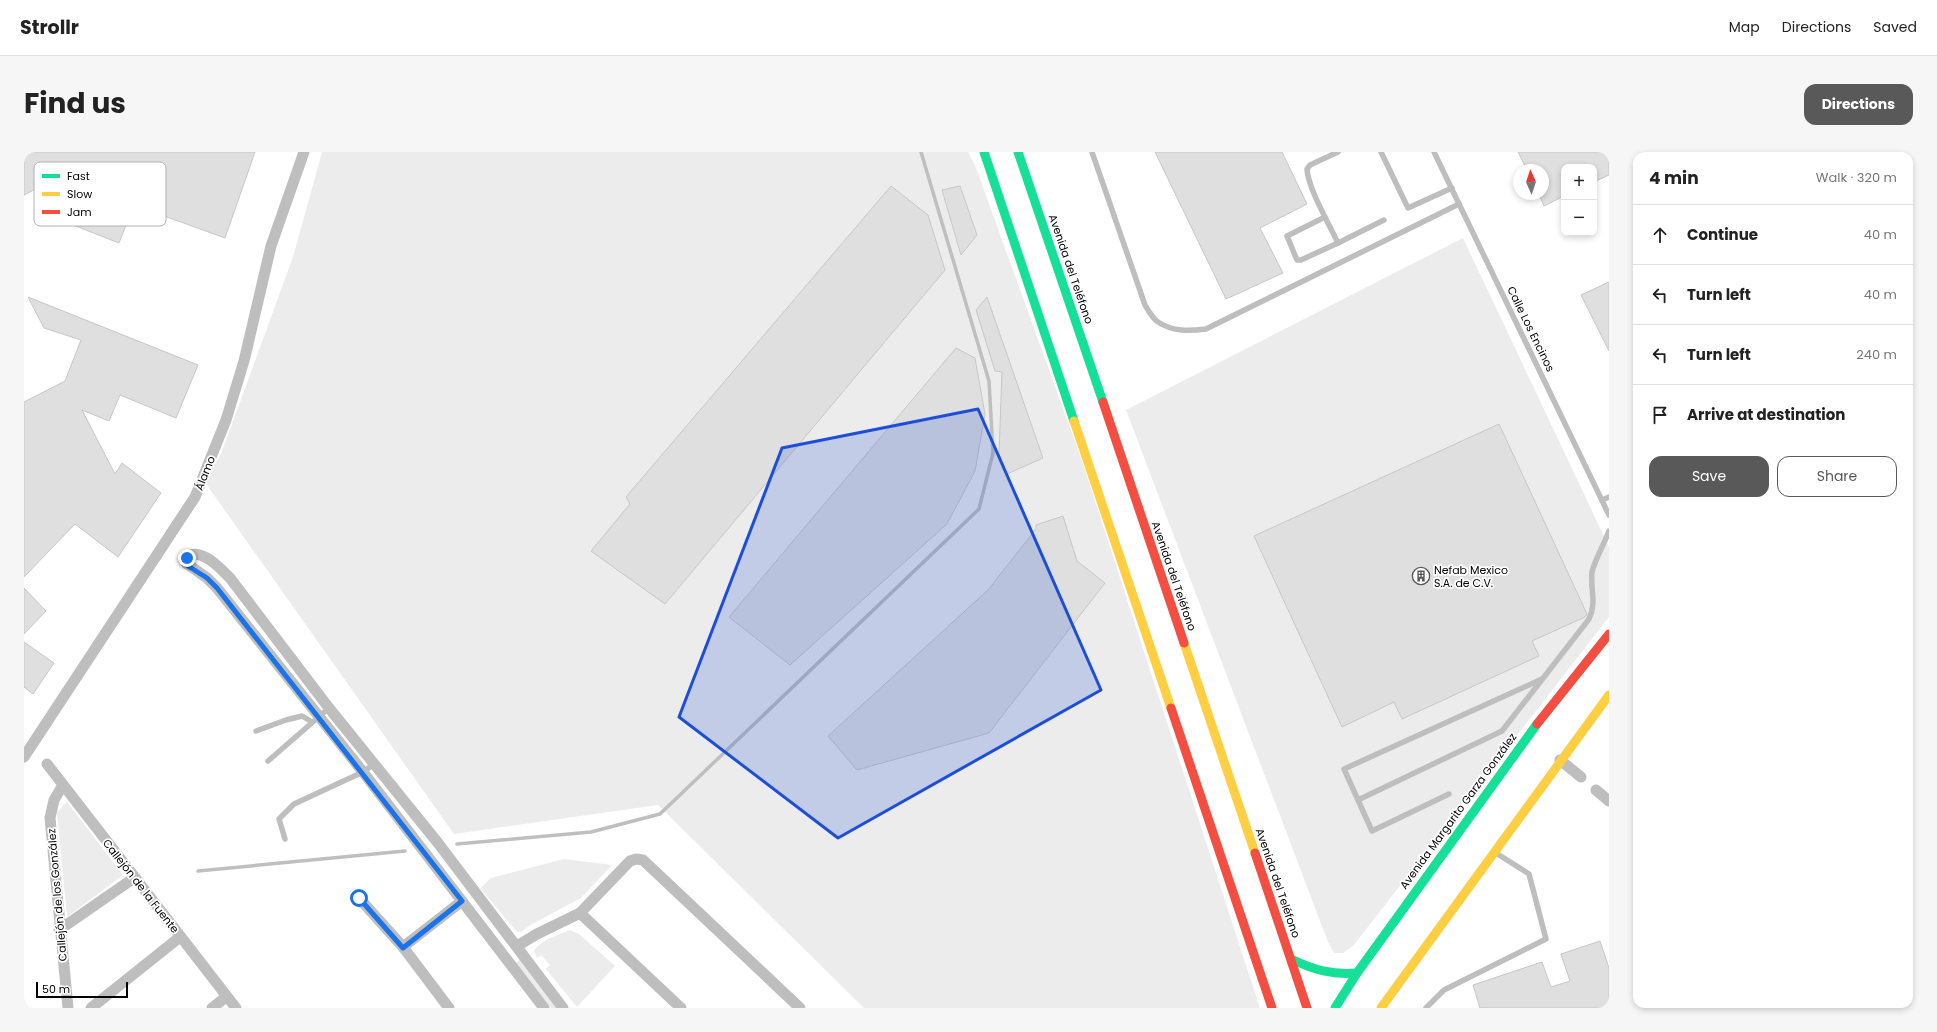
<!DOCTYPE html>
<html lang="en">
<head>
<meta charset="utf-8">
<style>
  body { margin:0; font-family:Poppins,sans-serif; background:#f6f6f6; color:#222 }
  .controls { position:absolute; right:12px; top:12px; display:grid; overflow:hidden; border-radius:8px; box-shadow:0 2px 6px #0003 }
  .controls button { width:36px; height:36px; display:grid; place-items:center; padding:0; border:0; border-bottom:1px solid #e0e0e0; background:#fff; color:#222; font:20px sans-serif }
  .compass { position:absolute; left:1489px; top:12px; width:36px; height:36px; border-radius:50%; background:#fff; box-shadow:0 2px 6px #0003; rotate:357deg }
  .scale { position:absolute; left:12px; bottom:10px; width:92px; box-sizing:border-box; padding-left:4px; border:2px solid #000; border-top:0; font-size:11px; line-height:14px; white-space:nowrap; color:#000; -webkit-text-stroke:3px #fff; paint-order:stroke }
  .stop { position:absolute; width:12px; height:12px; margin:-9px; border:3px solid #1a73e8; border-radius:50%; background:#fff }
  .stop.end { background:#1a73e8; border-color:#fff; box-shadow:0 1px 4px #0008 }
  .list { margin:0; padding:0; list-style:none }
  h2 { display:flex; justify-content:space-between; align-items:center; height:52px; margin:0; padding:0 16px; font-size:17px }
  h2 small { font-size:13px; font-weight:400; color:#767676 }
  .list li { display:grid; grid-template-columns:26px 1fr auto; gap:12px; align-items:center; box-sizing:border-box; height:60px; padding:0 16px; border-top:1px solid #e0e0e0 }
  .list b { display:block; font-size:15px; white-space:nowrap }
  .list em { font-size:13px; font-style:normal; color:#767676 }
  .actions { display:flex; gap:8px; padding:12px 16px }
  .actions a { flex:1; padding:9px 0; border:1px solid #595959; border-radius:12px; text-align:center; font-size:14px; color:#595959 }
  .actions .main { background:#595959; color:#fff }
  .icon { flex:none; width:22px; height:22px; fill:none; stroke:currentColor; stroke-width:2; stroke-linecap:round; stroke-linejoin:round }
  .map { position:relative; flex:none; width:1585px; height:856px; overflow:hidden; border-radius:12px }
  header { display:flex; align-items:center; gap:24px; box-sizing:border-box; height:56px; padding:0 20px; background:#fff; border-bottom:1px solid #e0e0e0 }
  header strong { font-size:19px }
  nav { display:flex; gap:22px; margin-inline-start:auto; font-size:14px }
  .intro { display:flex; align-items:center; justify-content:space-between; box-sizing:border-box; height:96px; padding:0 24px }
  h1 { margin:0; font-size:28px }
  .button { padding:10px 18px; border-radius:12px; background:#595959; color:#fff; font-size:14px; font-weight:700 }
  main { display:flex; gap:24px; padding:0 24px }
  aside { flex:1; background:#fff; border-radius:12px; box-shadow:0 2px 6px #0003 }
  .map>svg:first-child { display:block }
  .green { fill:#ececec }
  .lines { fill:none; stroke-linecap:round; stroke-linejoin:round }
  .stream { stroke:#bfbfbf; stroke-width:3.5 }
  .building { fill:#dfdfdf; stroke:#c7c7c7 }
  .lane { stroke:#bebebe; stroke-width:5.5 }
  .street { stroke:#bebebe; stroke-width:11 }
  .fast { stroke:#16e098; stroke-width:9 }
  .slow { stroke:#ffcf43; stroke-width:9 }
  .jam { stroke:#f24e42; stroke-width:9 }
  .route { stroke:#1a73e8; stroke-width:5 }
  .marked { fill:#1d4ed8; fill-opacity:0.2; stroke:#1d4ed8; stroke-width:3; stroke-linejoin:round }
  .labels { text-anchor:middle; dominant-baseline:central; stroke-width:3.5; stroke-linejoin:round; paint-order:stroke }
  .street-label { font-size:11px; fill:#000; stroke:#fff }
  .poi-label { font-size:11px; fill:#000; stroke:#fff; text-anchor:start }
  .key { fill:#fff; stroke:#b2b2b2; stroke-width:1 }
  .key-label { font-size:11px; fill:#000 }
</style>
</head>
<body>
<header>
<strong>Strollr</strong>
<nav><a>Map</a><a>Directions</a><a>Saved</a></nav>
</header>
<div class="intro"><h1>Find us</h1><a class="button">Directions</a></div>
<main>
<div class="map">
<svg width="1585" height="856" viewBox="0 0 1585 856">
  <rect width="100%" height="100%" fill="#fff"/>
  <!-- green -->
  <g class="green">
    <path d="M 298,0 L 944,0 L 951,13 L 1058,309 L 1236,856 L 840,856 L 634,653 L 430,682 L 180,329 L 197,302 L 269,105 Z"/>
    <path d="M 1439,86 L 1585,395 L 1585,465 L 1329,794 L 1319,801 L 1310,801 L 1304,790 L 1102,258 Z"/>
    <path d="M 43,650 L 99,723 L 43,765 L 33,660 Z"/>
    <path d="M 540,707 L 588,713 L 557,746 L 508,772 L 497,780 L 493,780 L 456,736 L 467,726 Z"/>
    <path d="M 546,778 L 555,782 L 591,814 L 553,855 L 522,817 L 526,813 L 517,803 L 513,806 L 510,799 C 516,788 535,783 546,778 Z"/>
    <path d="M 496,807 L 533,856 L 527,856 L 490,813 Z"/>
  </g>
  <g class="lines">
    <!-- stream -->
    <g class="stream">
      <path d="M 433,692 L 567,680 L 636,662 L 955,357 L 969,301 L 965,229 L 897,0"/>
      <path d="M 174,719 L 381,699"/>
    </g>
  </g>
  <!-- building -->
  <g class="building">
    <path d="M 0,0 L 231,0 L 201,86 L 110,53 L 95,91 L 26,64 L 43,21 L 0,43 Z"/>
    <path d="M 1131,0 L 1258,0 L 1283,52 L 1236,76 L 1259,121 L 1202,147 Z"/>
    <path d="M 1494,0 L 1585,0 L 1585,23 L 1570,30 L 1570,15 L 1540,15 L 1540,44 L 1520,54 L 1515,42 L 1519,42 L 1519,18 L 1503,18 Z"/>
    <path d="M 867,34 L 904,63 L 921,118 L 641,452 L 567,399 L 606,352 L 602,345 Z"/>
    <path d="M 936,34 L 953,83 L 937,103 L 918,38 Z"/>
    <path d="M 1585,130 L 1585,199 L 1557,143 Z"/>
    <path d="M 4,145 L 174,213 L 152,266 L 96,243 L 85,269 L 58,258 L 91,322 L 98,311 L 137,341 L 94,405 L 51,372 L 0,425 L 0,250 L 41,229 L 57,188 L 20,176 Z"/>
    <path d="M 963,145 L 1019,306 L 983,322 L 975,302 L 978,220 L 971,219 L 952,158 Z"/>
    <path d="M 932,196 L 951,206 L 961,262 L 951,319 L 923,372 L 766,513 L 705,465 Z"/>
    <path d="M 1475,272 L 1563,462 L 1561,465 L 1508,489 L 1515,504 L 1378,567 L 1370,550 L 1318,575 L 1230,384 Z"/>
    <path d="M 1039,364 L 1053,409 L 1081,431 L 965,581 L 833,618 L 804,584 L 964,438 L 1012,377 L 1012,373 Z"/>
    <path d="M 0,436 L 22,459 L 0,482 Z"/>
    <path d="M 0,490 L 30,511 L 9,542 L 0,535 Z"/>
    <path d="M 1576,789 L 1585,816 L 1585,856 L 1456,856 L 1449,833 L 1518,810 L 1527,835 L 1546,829 L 1537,802 Z"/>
  </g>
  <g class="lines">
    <!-- lane -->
    <g class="lane">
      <path d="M 1068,0 L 1121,153 C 1124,158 1129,167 1134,170 C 1149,180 1166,179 1182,177 L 1435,52"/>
      <path d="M 1357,0 L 1384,56 L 1428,36"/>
      <path d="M 1410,0 L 1585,363"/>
      <path d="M 1301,65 L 1263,84 L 1273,108 L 1277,108 L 1314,91 C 1305,72 1284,36 1283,17 L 1286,13 L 1314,0"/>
      <path d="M 1314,91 L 1360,68"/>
      <path d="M 1578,348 L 1585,345"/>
      <path d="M 232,579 L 262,568 L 278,564 L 288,570"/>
      <path d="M 244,609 L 305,556"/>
      <path d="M 1425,642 L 1348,679 L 1320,617 L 1518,527"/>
      <path d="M 1334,648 L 1478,579 L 1565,467 C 1573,451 1566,437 1568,420 C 1570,410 1581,390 1585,379"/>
      <path d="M 261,687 L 255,667 L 270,652 L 339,620 L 350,612"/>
      <path d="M 1402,856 L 1420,838 L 1522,787 L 1505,722 L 1472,701"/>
    </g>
    <!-- street -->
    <g class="street">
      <path d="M 0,605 L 171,345 L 202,268 L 220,209 L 247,94 L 280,0"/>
      <path d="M 1536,608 L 1557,625"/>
      <path d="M 23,612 L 212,856"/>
      <path d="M 39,633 L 30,648 L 26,666 L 44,856"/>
      <path d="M 1572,638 L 1585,649"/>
      <path d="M 335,746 L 379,795 L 425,856"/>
      <path d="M 556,761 L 657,856"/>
      <path d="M 35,778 L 110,726"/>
      <path d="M 493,794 L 513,782 L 556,761 L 606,709 L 612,707 L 619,708 L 776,856"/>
      <path d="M 379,795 L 438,749"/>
      <path d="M 67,856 L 156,785"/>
      <path d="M 188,856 L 202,845"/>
      <path d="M 520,856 L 339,620 L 193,436 L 183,426 L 162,411 L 166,403 C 180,398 197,417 206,426 L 305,556 L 414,691 L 539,856"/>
    </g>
    <!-- fast -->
    <g class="fast">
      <path d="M 960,0 L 1050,269"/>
      <path d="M 994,0 L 1079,250"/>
      <path d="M 1267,807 C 1290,818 1308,823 1333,821"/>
      <path d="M 1311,856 L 1333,821 L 1513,572"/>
    </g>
    <!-- slow -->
    <g class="slow">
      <path d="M 1050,269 L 1147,556"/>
      <path d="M 1160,491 L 1231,701"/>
      <path d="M 1357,856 L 1585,543"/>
    </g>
    <!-- jam -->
    <g class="jam">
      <path d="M 1079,250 L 1160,491"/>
      <path d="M 1147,556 L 1248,856"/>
      <path d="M 1513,572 L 1585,482"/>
      <path d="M 1231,701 L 1283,856"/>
    </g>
  </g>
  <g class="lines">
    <!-- route -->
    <path class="route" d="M 163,406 L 162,411 L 164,414 L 183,426 L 193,436 L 438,749 L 379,796 L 335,746"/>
  </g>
  <!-- marked area -->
  <path class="marked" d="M 954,257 L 1077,538 L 814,686 L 655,565 L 758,296 Z"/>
  <!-- icons -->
  <defs>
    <symbol id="building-ring" viewBox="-11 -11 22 22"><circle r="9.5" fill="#fff" stroke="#595959" stroke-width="1.5"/><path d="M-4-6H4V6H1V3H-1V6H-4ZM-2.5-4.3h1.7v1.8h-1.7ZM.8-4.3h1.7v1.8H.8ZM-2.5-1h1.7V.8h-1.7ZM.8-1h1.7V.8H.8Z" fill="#595959"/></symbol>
  </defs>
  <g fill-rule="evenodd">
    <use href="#building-ring" x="1387" y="414" width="20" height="20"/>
  </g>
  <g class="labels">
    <!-- street labels -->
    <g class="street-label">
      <text transform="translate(1047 117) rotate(71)">Avenida del Teléfono</text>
      <text transform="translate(1507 177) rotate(64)">Calle Los Encinos</text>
      <text transform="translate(181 321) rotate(-68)">Álamo</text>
      <text transform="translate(1150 424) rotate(71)">Avenida del Teléfono</text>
      <text transform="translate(1434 659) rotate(-54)">Avenida Margarito Garza González</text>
      <text transform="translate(1254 731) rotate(71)">Avenida del Teléfono</text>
      <text transform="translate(117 734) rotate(52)">Callejón de la Fuente</text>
      <text transform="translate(33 743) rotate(-95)">Callejón de los González</text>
    </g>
    <!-- poi labels -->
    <g class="poi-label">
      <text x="1410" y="418">Nefab Mexico<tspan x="1410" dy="13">S.A. de C.V.</tspan></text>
    </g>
  </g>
  <!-- legend -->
  <rect x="10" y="10" width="132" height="64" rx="6" class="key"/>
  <rect x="18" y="22" width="18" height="4" fill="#16e098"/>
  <rect x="18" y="40" width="18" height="4" fill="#ffcf43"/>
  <rect x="18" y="58" width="18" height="4" fill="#f24e42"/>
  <g class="key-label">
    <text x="43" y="28">Fast</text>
    <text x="43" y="46">Slow</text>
    <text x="43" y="64">Jam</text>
  </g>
</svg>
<div class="controls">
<button>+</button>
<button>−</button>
</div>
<svg class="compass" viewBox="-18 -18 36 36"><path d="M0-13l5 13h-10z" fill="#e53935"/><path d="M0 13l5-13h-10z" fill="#767676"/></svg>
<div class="scale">50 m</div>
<div class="stop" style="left:335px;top:746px"></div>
<div class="stop end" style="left:163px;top:406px"></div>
</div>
<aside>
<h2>4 min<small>Walk · 320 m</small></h2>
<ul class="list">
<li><svg class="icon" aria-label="ahead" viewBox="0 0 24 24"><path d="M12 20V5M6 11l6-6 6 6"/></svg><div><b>Continue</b></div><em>40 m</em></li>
<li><svg class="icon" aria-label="left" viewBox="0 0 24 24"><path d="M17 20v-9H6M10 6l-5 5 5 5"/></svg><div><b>Turn left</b></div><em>40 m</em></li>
<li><svg class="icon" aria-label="left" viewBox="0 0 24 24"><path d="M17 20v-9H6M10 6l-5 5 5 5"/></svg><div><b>Turn left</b></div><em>240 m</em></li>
<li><svg class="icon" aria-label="arrive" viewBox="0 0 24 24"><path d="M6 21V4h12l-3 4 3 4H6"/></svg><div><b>Arrive at destination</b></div></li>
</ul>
<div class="actions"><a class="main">Save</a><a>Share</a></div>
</aside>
</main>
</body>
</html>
